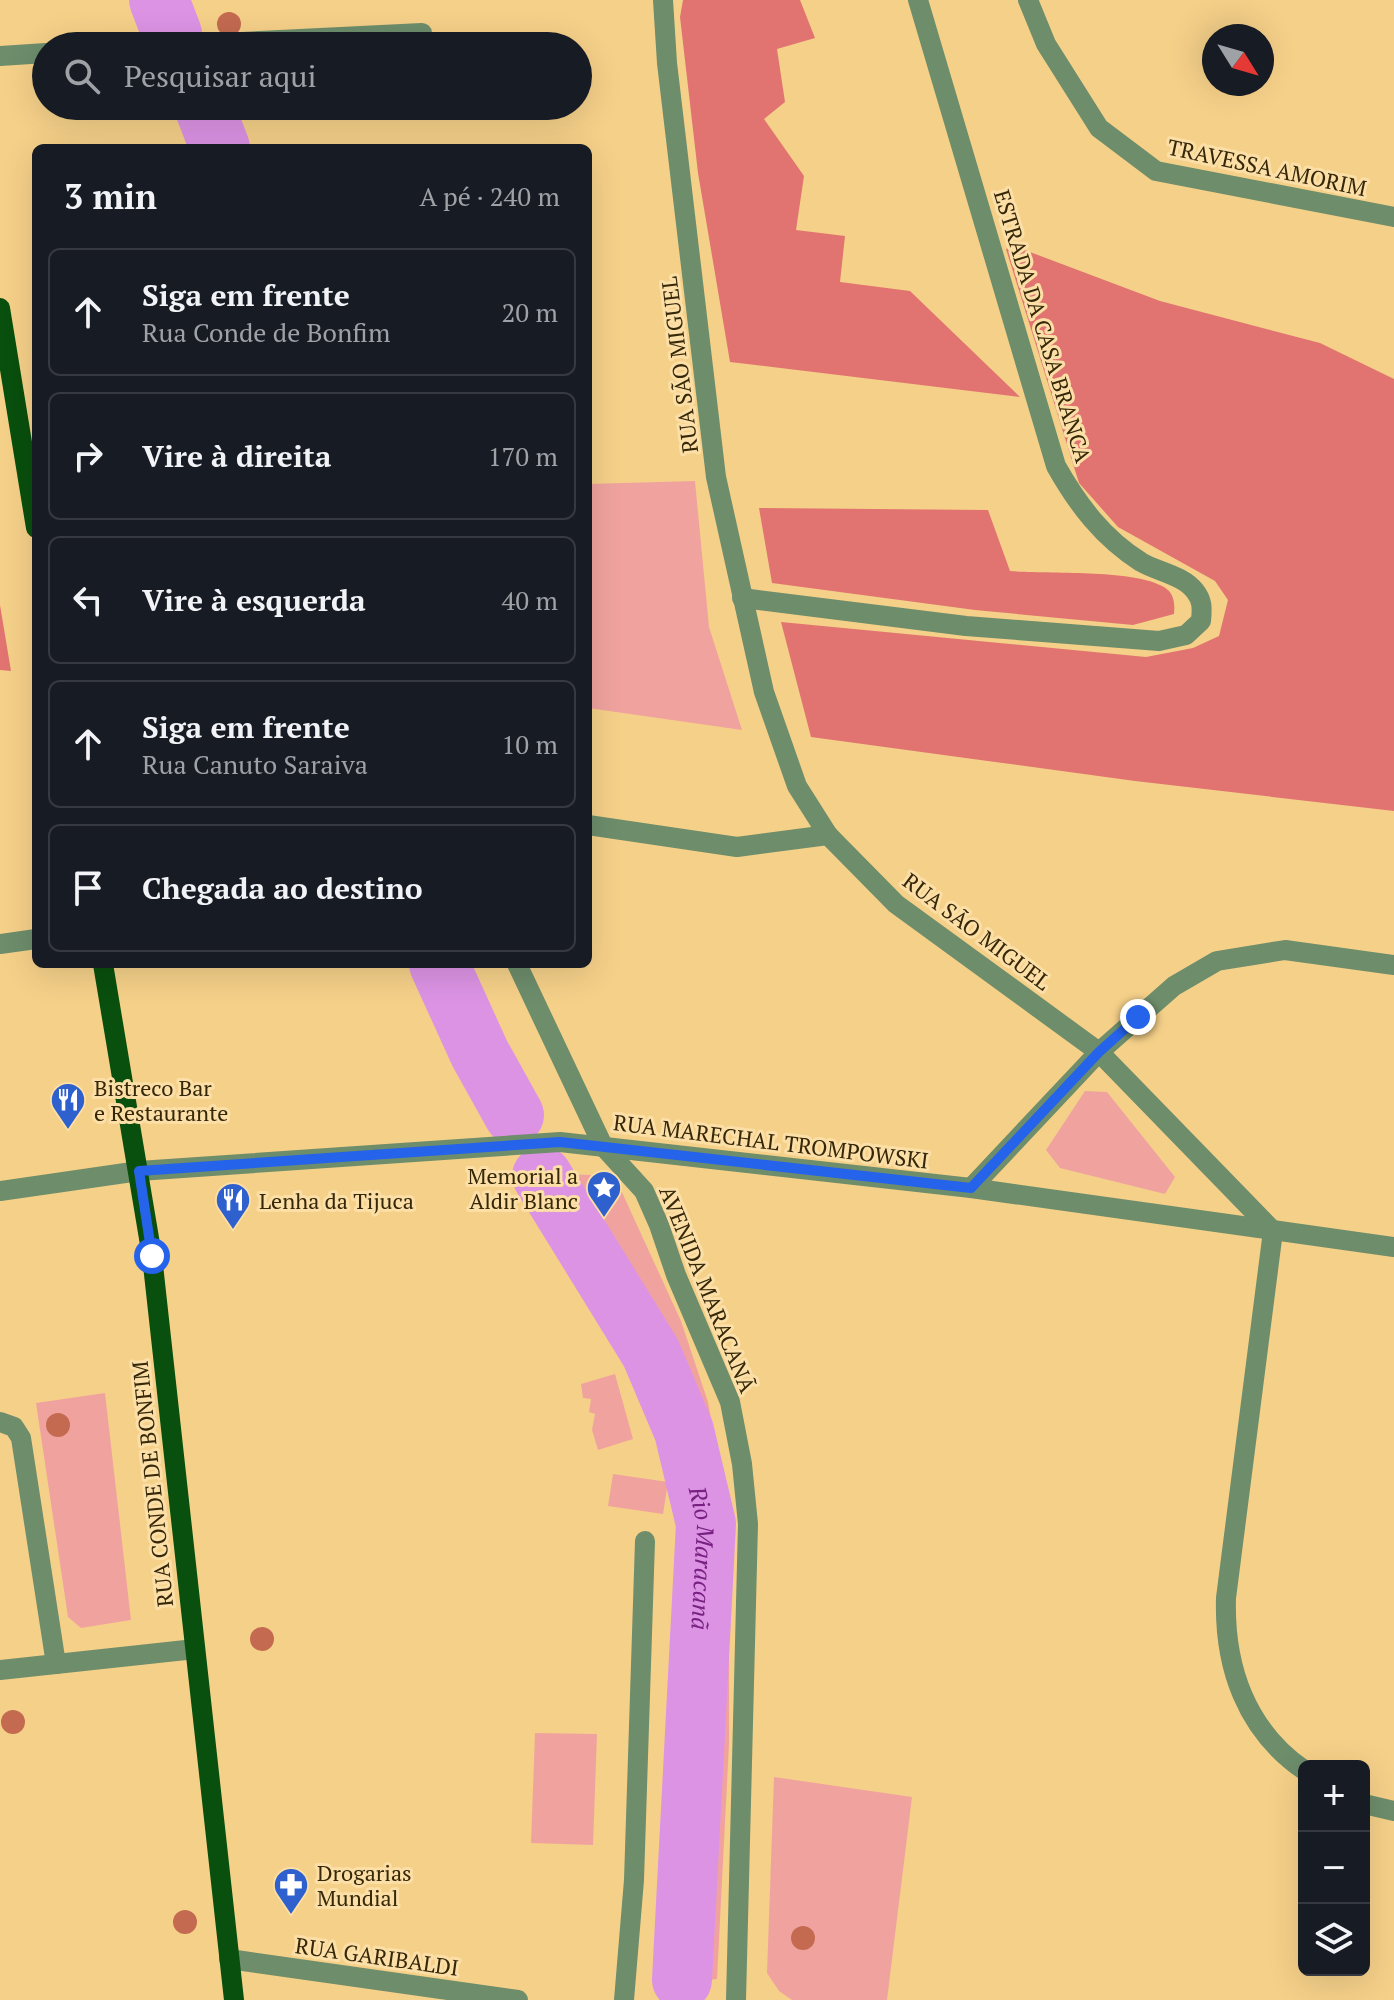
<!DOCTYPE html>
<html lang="pt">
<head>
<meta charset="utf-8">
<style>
  body { margin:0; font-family:"PT Serif",serif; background:#20242c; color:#f1f3f6 }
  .controls { position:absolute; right:24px; bottom:24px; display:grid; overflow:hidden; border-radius:12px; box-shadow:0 8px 32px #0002 }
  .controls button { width:72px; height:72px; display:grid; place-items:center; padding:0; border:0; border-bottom:2px solid #363941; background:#171b24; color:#f1f3f6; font:40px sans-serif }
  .compass { position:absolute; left:1202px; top:24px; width:72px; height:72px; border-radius:50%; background:#171b24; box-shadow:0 8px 32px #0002; rotate:127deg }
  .stop { position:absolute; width:24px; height:24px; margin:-18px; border:6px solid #2563eb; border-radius:50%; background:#fff }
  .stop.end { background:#2563eb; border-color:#fff; box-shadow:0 2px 8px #0008 }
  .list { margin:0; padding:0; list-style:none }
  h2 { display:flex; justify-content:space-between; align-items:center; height:104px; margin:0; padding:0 32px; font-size:34px }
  h2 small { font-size:26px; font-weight:400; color:#9ea1a6 }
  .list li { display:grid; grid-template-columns:52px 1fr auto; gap:24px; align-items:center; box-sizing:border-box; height:128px; margin:0 16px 16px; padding:0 16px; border:2px solid #363941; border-radius:12px }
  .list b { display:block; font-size:30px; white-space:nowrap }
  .list p { margin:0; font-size:26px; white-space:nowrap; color:#9ea1a6 }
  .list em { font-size:26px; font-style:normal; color:#9ea1a6 }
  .icon { flex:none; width:44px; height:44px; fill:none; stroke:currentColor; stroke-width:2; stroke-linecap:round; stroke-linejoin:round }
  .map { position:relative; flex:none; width:1394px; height:2000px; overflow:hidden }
  .search { position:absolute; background:#171b24; box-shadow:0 8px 32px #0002; left:32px; top:32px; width:560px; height:88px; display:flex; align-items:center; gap:20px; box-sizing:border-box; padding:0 28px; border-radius:44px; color:#9ea1a6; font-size:30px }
  .panel { position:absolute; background:#171b24; box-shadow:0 8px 32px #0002; left:32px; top:144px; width:560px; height:824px; border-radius:12px }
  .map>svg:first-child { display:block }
  .green { fill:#f0a39e }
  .forest { fill:#e17470 }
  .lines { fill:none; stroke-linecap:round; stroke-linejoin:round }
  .river { stroke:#dc93e4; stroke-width:60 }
  .minor { stroke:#6d8d6b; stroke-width:20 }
  .major { stroke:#094f0d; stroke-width:20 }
  .tree { fill:#c46a51 }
  .route { stroke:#2563eb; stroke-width:10 }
  .labels { text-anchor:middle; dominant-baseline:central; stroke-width:6; stroke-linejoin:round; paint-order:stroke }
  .street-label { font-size:22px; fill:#352708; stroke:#fcdfa7 }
  .poi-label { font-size:22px; fill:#352708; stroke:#fcdfa7; text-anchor:start }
  .water-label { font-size:24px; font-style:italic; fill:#782182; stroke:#fcdfa7 }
</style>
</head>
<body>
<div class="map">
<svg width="1394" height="2000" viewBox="0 0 1394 2000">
  <rect width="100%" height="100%" fill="#f5d089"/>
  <!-- green -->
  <g class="green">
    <path d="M 695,481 L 709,627 L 742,730 L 588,708 L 588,484 Z"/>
    <path d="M 1085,1091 L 1107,1092 L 1175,1177 L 1165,1194 L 1060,1168 L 1046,1150 Z"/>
    <path d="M 563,1174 L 591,1175 L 620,1188 L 681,1321 L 708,1402 L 729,1517 L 729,1744 L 717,1979 L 702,1981 L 717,1770 L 723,1741 L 716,1634 L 723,1550 L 704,1433 L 668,1341 Z"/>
    <path d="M 615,1374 L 633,1439 L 598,1450 L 592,1430 L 595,1414 L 589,1412 L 591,1399 L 583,1398 L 581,1384 Z"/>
    <path d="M 105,1393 L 131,1620 L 81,1628 L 68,1617 L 36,1403 Z"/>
    <path d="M 613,1474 L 668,1482 L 663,1514 L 608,1506 Z"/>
    <path d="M 535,1733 L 597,1734 L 593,1845 L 531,1843 Z"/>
    <path d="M 774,1777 L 912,1797 L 887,2000 L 792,2000 L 779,1991 L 767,1973 Z"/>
  </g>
  <!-- forest -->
  <g class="forest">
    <path d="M 683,0 L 800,0 L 815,38 L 777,49 L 785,102 L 764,119 L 804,176 L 796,230 L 845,236 L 840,282 L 910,291 L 1020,397 L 730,362 L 698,173 L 680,17 Z"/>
    <path d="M 1014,246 L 1160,301 L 1320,343 L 1394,379 L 1394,811 L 1135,781 L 811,737 L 781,622 L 1146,657 L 1193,648 L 1219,636 L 1228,600 L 1215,581 L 1118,527 L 1079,483 L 1006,249 Z"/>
    <path d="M 759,508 L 988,510 L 1010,571 C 1048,574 1134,569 1164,587 C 1174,593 1175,603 1174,614 L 1133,625 L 975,610 L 772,583 Z"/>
    <path d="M 0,605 L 11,671 L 0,670 Z"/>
  </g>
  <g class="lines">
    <!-- river -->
    <g class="river">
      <path d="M 159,0 L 172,34"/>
      <path d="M 204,106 L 220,148"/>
      <path d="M 439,964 L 480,1054 L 514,1115"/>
      <path id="s1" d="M 542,1176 L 651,1353 L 684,1431 L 706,1524 L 682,1980"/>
    </g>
    <!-- minor -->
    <g class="minor">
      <path d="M 663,0 L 667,63 L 716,477 L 764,692 L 797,786 L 828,835 L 896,904 L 1099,1052 L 1273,1231"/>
      <path d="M 1028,0 L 1046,44 L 1099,128 L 1156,171 L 1394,217"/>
      <path d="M 161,46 L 422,33"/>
      <path d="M 0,56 L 46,53"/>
      <path d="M 742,598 L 966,626 L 1159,641 L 1186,635 L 1201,621 C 1202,609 1203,601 1195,591 C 1183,575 1158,572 1141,562 C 1103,538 1078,505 1056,466 L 918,0"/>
      <path d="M 588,825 L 737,847 L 828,835"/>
      <path d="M 0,944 L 36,939"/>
      <path d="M 517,964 L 603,1146 L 644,1191 L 659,1225 L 676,1275 L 730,1402 L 742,1464 L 748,1524 L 736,2000"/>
      <path d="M 971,1188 L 1099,1052 L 1174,986 L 1217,961 L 1285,950 L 1394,965"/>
      <path d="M 0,1191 L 139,1171 L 560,1142 L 971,1188 L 1394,1247"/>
      <path d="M 1273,1231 L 1226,1598 C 1224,1667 1246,1730 1304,1770"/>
      <path d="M 0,1422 L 14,1427 L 21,1438 L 56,1664"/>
      <path d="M 0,1670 L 195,1649"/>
      <path d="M 1364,1804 L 1394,1811"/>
      <path d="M 229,1959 L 518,2000"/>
      <path d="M 624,2000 L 634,1880 L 645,1541"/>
    </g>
    <!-- major -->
    <g class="major">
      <path d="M 0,308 L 36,528"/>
      <path d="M 103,964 L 152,1256 L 234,2000"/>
    </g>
  </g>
  <!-- trees -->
  <g class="tree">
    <circle cx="229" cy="24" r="12"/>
    <circle cx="58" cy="1425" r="12"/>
    <circle cx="262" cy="1639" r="12"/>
    <circle cx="13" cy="1722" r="12"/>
    <circle cx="185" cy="1922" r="12"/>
    <circle cx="803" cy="1938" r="12"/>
  </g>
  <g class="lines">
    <!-- route -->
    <path class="route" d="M 152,1256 L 139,1171 L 560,1142 L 971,1188 L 1099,1052 L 1138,1017"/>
  </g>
  <!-- icons -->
  <defs>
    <symbol id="restaurant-pin" viewBox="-11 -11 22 30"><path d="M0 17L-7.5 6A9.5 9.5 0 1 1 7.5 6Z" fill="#2e60ce" stroke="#fcdfa7"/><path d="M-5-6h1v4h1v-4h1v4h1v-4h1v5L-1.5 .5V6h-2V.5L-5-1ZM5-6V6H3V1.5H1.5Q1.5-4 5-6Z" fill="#fff"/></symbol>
    <symbol id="sight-pin" viewBox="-11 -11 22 30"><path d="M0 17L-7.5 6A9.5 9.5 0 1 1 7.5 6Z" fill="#2e60ce" stroke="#fcdfa7"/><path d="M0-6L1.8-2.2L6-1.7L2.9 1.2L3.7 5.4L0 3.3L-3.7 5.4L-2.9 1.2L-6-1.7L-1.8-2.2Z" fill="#fff"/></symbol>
    <symbol id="pharmacy-pin" viewBox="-11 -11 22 30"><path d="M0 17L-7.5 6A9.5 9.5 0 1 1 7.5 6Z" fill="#2e60ce" stroke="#fcdfa7"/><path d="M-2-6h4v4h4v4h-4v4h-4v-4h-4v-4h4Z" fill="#fff"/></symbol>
  </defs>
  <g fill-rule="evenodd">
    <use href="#restaurant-pin" x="48" y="1080" width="40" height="54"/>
    <use href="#sight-pin" x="584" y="1168" width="40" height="54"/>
    <use href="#restaurant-pin" x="213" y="1180" width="40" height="54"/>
    <use href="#pharmacy-pin" x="271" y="1865" width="40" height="54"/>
  </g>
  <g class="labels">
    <!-- street labels -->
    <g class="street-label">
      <text transform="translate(1267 167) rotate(12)">TRAVESSA AMORIM</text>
      <text transform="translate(1043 326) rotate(73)">ESTRADA DA CASA BRANCA</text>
      <text transform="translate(679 365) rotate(-97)">RUA SÃO MIGUEL</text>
      <text transform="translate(977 931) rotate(37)">RUA SÃO MIGUEL</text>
      <text transform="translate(771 1141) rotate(7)">RUA MARECHAL TROMPOWSKI</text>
      <text transform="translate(708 1289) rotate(68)">AVENIDA MARACANÃ</text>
      <text transform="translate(152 1484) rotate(-96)">RUA CONDE DE BONFIM</text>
      <text transform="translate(377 1956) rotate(8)">RUA GARIBALDI</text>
    </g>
    <!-- poi labels -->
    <g class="poi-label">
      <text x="94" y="1087">Bistreco Bar<tspan x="94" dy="25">e Restaurante</tspan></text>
      <text x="578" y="1175" text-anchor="end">Memorial a<tspan x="578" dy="25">Aldir Blanc</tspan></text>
      <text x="259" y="1200">Lenha da Tijuca</text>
      <text x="317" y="1872">Drogarias<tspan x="317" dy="25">Mundial</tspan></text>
    </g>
    <!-- water labels -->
    <g class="water-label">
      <text stroke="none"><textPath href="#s1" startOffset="422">Rio Maracanã</textPath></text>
    </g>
  </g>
</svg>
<div class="controls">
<button>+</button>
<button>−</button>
<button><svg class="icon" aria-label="layers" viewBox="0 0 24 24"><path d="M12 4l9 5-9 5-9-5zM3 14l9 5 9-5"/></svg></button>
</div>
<svg class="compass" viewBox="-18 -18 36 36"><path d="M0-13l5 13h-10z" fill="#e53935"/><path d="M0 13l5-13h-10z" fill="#9ea1a6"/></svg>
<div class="stop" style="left:152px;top:1256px"></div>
<div class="stop end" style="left:1138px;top:1017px"></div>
<div class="search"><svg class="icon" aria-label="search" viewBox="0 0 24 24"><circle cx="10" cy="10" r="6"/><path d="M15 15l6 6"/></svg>Pesquisar aqui</div>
<section class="panel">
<h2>3 min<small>A pé · 240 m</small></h2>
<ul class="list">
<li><svg class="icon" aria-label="ahead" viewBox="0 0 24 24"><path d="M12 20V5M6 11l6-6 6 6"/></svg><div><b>Siga em frente</b><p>Rua Conde de Bonfim</p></div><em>20 m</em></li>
<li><svg class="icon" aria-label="right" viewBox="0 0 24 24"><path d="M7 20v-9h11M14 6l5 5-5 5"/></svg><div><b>Vire à direita</b></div><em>170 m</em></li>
<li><svg class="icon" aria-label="left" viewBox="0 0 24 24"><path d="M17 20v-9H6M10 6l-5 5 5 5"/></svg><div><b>Vire à esquerda</b></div><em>40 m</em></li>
<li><svg class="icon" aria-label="ahead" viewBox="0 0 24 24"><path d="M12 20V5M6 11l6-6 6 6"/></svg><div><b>Siga em frente</b><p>Rua Canuto Saraiva</p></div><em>10 m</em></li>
<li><svg class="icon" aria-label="arrive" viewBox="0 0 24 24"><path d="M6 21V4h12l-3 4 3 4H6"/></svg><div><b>Chegada ao destino</b></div></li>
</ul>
</section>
</div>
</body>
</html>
